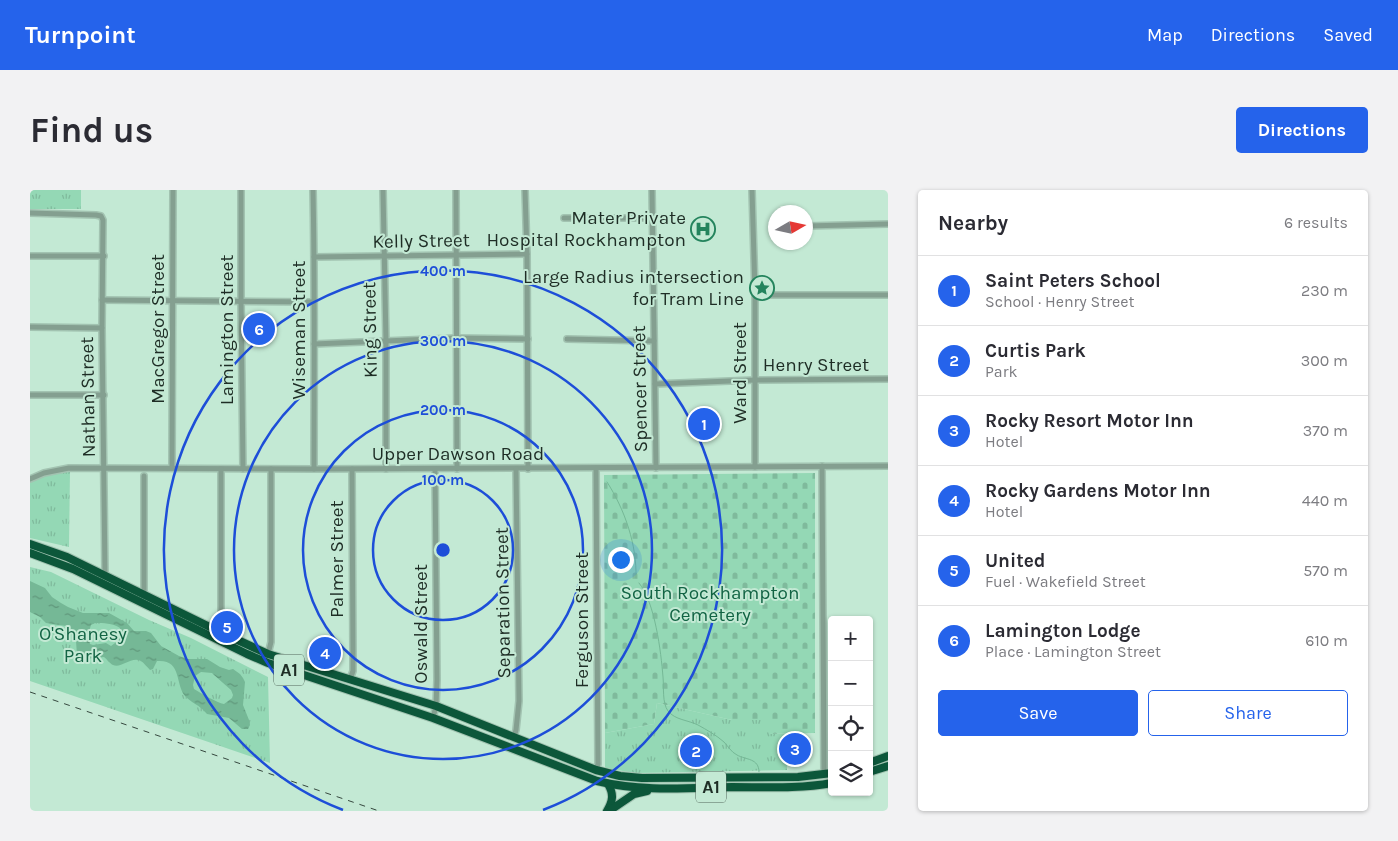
<!DOCTYPE html>
<html lang="en">
<head>
<meta charset="utf-8">
<style>
  body { margin:0; font-family:Karla,sans-serif; background:#f2f2f3; color:#2b2b33 }
  .controls { position:absolute; right:15px; bottom:15px; display:grid; overflow:hidden; border-radius:5px; box-shadow:0 1px 4px #0004 }
  .controls button { width:45px; height:45px; display:grid; place-items:center; padding:0; border:0; border-bottom:1px solid #e1e1e2; background:#fff; color:#2b2b33; font:25px sans-serif }
  .compass { position:absolute; left:738px; top:15px; width:45px; height:45px; border-radius:50%; background:#fff; box-shadow:0 1px 4px #0004; rotate:81deg }
  .you { position:absolute; left:590px; top:369px; width:18px; height:18px; margin:-12px; border:4px solid #fff; border-radius:50%; background:#1a73e8; box-shadow:0 0 0 8px #1a73e833 }
  .badge { display:grid; place-items:center; width:32px; height:32px; border-radius:50%; background:#2563eb; color:#fff; font-size:16px; font-weight:700 }
  .pin { position:absolute; translate:-50% -50%; border:2px solid #fff; box-shadow:0 1px 5px #0006 }
  .list { margin:0; padding:0; list-style:none }
  h2 { display:flex; justify-content:space-between; align-items:center; height:65px; margin:0; padding:0 20px; font-size:21px }
  h2 small { font-size:16px; font-weight:400; color:#7c7c81 }
  .list li { display:grid; grid-template-columns:32px 1fr auto; gap:15px; align-items:center; box-sizing:border-box; height:70px; padding:0 20px; border-top:1px solid #e1e1e2 }
  .list b { display:block; font-size:19px; white-space:nowrap }
  .list p { margin:0; font-size:16px; white-space:nowrap; color:#7c7c81 }
  .list em { font-size:16px; font-style:normal; color:#7c7c81 }
  .actions { display:flex; gap:10px; padding:15px 20px }
  .actions a { flex:1; padding:11px 0; border:1px solid #2563eb; border-radius:5px; text-align:center; font-size:18px; color:#2563eb }
  .actions .main { background:#2563eb; color:#fff }
  .icon { flex:none; width:28px; height:28px; fill:none; stroke:currentColor; stroke-width:2; stroke-linecap:round; stroke-linejoin:round }
  .map { position:relative; flex:none; width:858px; height:621px; overflow:hidden; border-radius:5px }
  header { display:flex; align-items:center; gap:30px; box-sizing:border-box; height:70px; padding:0 25px; background:#2563eb; color:#fff }
  header strong { font-size:24px }
  nav { display:flex; gap:28px; margin-inline-start:auto; font-size:18px }
  .intro { display:flex; align-items:center; justify-content:space-between; box-sizing:border-box; height:120px; padding:0 30px }
  h1 { margin:0; font-size:35px }
  .button { padding:12px 22px; border-radius:5px; background:#2563eb; color:#fff; font-size:18px; font-weight:700 }
  main { display:flex; gap:30px; padding:0 30px }
  aside { flex:1; background:#fff; border-radius:5px; box-shadow:0 1px 4px #0004 }
  .map>svg:first-child { display:block }
  .cemetery { fill:url(#cemetery-stones) }
  .park { fill:url(#park-tufts) }
  .water { fill:url(#water-ripples); fill-rule:evenodd }
  .lines { fill:none; stroke-linecap:round; stroke-linejoin:round }
  .stream { stroke:#75b896; stroke-width:1 }
  .minor-casing { stroke:#a2c3b1; stroke-width:8 }
  .highway-casing { stroke:#a2c3b1; stroke-width:10 }
  .minor { stroke:#849f90; stroke-width:5 }
  .highway { stroke:#0c573a; stroke-width:8 }
  .rail { stroke:#36483f; stroke-width:1; stroke-dasharray:6 6; stroke-linecap:butt }
  .ring { fill:none; stroke:#1d4ed8; stroke-width:2.5 }
  .labels { text-anchor:middle; dominant-baseline:central; stroke-width:4; stroke-linejoin:round; paint-order:stroke }
  .shield { fill:#c3e9d4; stroke:#50655a; stroke-width:1 }
  .shield-label { font-size:18px; font-weight:bold; fill:#1e2d25 }
  .poi-label { font-size:19px; fill:#1e2d25; stroke:#c3e9d4; text-anchor:end }
  .street-label { font-size:19px; fill:#1e2d25; stroke:#c3e9d4 }
  .park-label { font-size:19px; fill:#126444; stroke:#c3e9d4 }
  .centre { fill:#1d4ed8; stroke:#c3e9d4; stroke-width:2.5 }
  .ring-label { font-size:15px; text-anchor:middle; font-weight:bold; fill:#1d4ed8; stroke:#c3e9d4; stroke-width:4; stroke-linejoin:round; paint-order:stroke }
</style>
</head>
<body>
<header>
<strong>Turnpoint</strong>
<nav><a>Map</a><a>Directions</a><a>Saved</a></nav>
</header>
<div class="intro"><h1>Find us</h1><a class="button">Directions</a></div>
<main>
<div class="map">
<svg width="858" height="621" viewBox="0 0 858 621">
  <defs>
    <pattern id="cemetery-stones" width="16" height="16" patternUnits="userSpaceOnUse" patternTransform="scale(1.25)"><rect width="16" height="16" fill="#94d8b5"/><path d="M2 7V4a2 2 0 0 1 4 0v3zM10 15v-3a2 2 0 0 1 4 0v3z" fill="#7fba9c"/></pattern>
    <pattern id="park-tufts" width="24" height="20" patternUnits="userSpaceOnUse" patternTransform="scale(1.25)"><rect width="24" height="20" fill="#94d8b5"/><path d="M3 7l-1-3M5 7V3M7 7l1-3M15 17l-1-3M17 17v-4M19 17l1-3" fill="none" stroke="#7fba9c"/></pattern>
    <pattern id="water-ripples" width="26" height="14" patternUnits="userSpaceOnUse" patternTransform="scale(1.25)"><rect width="26" height="14" fill="#75b896"/><path d="M2 4q2-2 4 0t4 0M15 11q2-2 4 0t4 0" fill="none" stroke="#5f967a"/></pattern>
  </defs>
  <rect width="100%" height="100%" fill="#c3e9d4"/>
  <!-- cemetery -->
  <path class="cemetery" d="M 785,283 L 785,543 L 739,544 L 739,530 L 702,530 L 627,513 L 624,534 L 575,543 L 574,285 Z"/>
  <!-- park -->
  <g class="park">
    <rect x="0" y="0" width="51" height="19"/>
    <path d="M 40,281 L 39,357 L 0,348 L 0,292 L 22,283 Z"/>
    <path d="M 0,377 L 21,382 L 119,430 L 161,448 L 238,487 L 240,573 L 0,491 Z"/>
    <path d="M 627,513 L 702,530 L 739,530 L 740,544 L 756,544 L 757,580 L 605,583 L 575,578 L 575,543 L 624,534 Z"/>
  </g>
  <!-- water -->
  <path class="water" d="M 0,391 L 15,398 L 22,407 L 31,413 L 38,417 L 53,423 L 79,423 L 97,433 L 104,441 L 116,441 L 121,443 L 131,456 L 149,466 L 158,469 L 177,469 L 190,477 L 199,480 L 203,479 L 210,484 L 213,488 L 215,492 L 213,515 L 219,530 L 220,535 L 218,539 L 212,539 L 199,528 L 177,524 C 169,514 161,513 155,506 C 145,494 152,469 127,471 L 123,479 L 120,480 C 117,477 114,473 111,471 C 101,466 91,479 83,475 C 80,474 77,469 74,467 L 54,469 L 49,468 L 47,465 L 46,451 L 36,436 L 16,433 L 10,427 L 0,422 ZM 65,433 C 74,433 82,433 90,438 L 89,450 L 81,456 L 76,453 L 63,455 L 60,454 L 58,445 L 61,435 ZM 171,482 L 182,483 L 184,485 L 201,500 L 203,505 L 202,508 L 194,514 C 187,513 171,503 164,499 L 163,495 L 165,486 Z"/>
  <g class="lines">
    <!-- stream -->
    <g class="stream">
      <path d="M 577,292 C 595,320 607,355 606,388"/>
      <path d="M 609,393 C 625,412 631,462 633,487 C 634,497 632,513 638,521 C 645,530 658,530 668,535 C 677,540 686,545 694,552 C 698,556 701,562 707,565 C 716,570 729,568 729,582"/>
    </g>
    <defs>
      <g id="minor">
        <path d="M 211,0 L 211,110 L 213,279"/>
        <path d="M 283,0 C 285,93 284,186 284,279"/>
        <path d="M 353,0 L 356,151 L 356,279"/>
        <path d="M 426,0 L 427,279"/>
        <path d="M 495,0 L 497,64 L 498,279"/>
        <path d="M 622,0 L 626,278"/>
        <path d="M 722,0 L 725,102 L 725,277"/>
        <path d="M 0,23 L 66,25 L 71,26 L 73,30 L 72,138 L 75,385"/>
        <path d="M 534,28 L 622,28"/>
        <path d="M 776,36 L 858,34"/>
        <path d="M 0,66 L 74,66"/>
        <path d="M 284,67 L 497,64"/>
        <path d="M 725,102 L 734,105 L 858,105"/>
        <path d="M 72,110 L 283,112"/>
        <path d="M 0,137 L 72,138"/>
        <path d="M 537,149 L 624,151"/>
        <path d="M 284,154 L 426,148 L 498,149"/>
        <path d="M 625,194 L 725,190 L 858,189"/>
        <path d="M 0,205 L 74,205"/>
        <path d="M 792,276 L 794,585"/>
        <path d="M 142,278 L 143,0"/>
        <path d="M 566,278 L 568,574 L 566,580"/>
        <path d="M 114,286 L 114,405"/>
        <path d="M 0,289 L 14,283 L 39,278 L 284,279 L 858,276"/>
        <path d="M 188,441 L 191,433 L 191,279"/>
        <path d="M 238,464 L 241,452 L 241,279"/>
        <path d="M 320,489 L 323,481 L 323,468 L 322,279"/>
        <path d="M 403,528 L 406,516 L 407,490 L 405,279"/>
        <path d="M 484,547 L 486,540 L 489,511 L 486,279"/>
      </g>
      <g id="highway">
        <path d="M 0,354 L 37,367 L 188,441 L 238,464 L 406,516 L 566,580 L 590,586 L 612,588 L 768,587 L 802,583"/>
        <path d="M 0,363 L 43,379 L 217,464 L 238,473 L 403,528 L 567,591 C 611,602 657,598 702,597 C 735,597 769,599 802,593"/>
        <path d="M 839,573 L 858,566"/>
        <path d="M 839,582 L 858,576"/>
        <path d="M 577,621 C 583,611 584,604 578,594"/>
        <path d="M 579,621 L 604,604 L 617,601"/>
      </g>
    </defs>
    <!-- minor casing -->
    <use href="#minor" class="minor-casing"/>
    <!-- highway casing -->
    <use href="#highway" class="highway-casing"/>
    <!-- minor -->
    <use href="#minor" class="minor"/>
    <!-- highway -->
    <use href="#highway" class="highway"/>
    <!-- rail -->
    <path class="rail" d="M 0,502 L 349,621"/>
  </g>
  <!-- distance rings -->
  <g class="ring">
    <circle cx="413" cy="360" r="70"/>
    <circle cx="413" cy="360" r="140"/>
    <circle cx="413" cy="360" r="209"/>
    <path d="M313 620A279 279 0 1 1 513 620"/>
  </g>
  <!-- icons -->
  <defs>
    <symbol id="hospital-ring" viewBox="-11 -11 22 22"><circle r="9.5" fill="#c3e9d4" stroke="#24845d" stroke-width="1.5"/><path d="M-5-5h3v3.5h4V-5h3V5h-3V1.5h-4V5h-3Z" fill="#24845d"/></symbol>
    <symbol id="sight-ring" viewBox="-11 -11 22 22"><circle r="9.5" fill="#c3e9d4" stroke="#24845d" stroke-width="1.5"/><path d="M0-6L1.8-2.2L6-1.7L2.9 1.2L3.7 5.4L0 3.3L-3.7 5.4L-2.9 1.2L-6-1.7L-1.8-2.2Z" fill="#24845d"/></symbol>
  </defs>
  <g fill-rule="evenodd">
    <use href="#hospital-ring" x="659" y="25" width="28" height="28"/>
    <use href="#sight-ring" x="718" y="84" width="28" height="28"/>
  </g>
  <g class="labels">
    <!-- shield labels -->
    <g class="shield">
      <rect x="244" y="464.5" width="30" height="31" rx="4"/>
      <rect x="666" y="581.5" width="30" height="31" rx="4"/>
    </g>
    <g class="shield-label">
      <text x="259" y="480">A1</text>
      <text x="681" y="597">A1</text>
    </g>
    <!-- poi labels -->
    <g class="poi-label">
      <text x="656" y="28">Mater Private<tspan x="656" dy="22">Hospital Rockhampton</tspan></text>
      <text x="714" y="87">Large Radius intersection<tspan x="714" dy="22">for Tram Line</tspan></text>
    </g>
    <!-- street labels -->
    <g class="street-label">
      <text transform="translate(391 51) rotate(-1)">Kelly Street</text>
      <text transform="translate(128 139) rotate(-90)">MacGregor Street</text>
      <text transform="translate(197 140) rotate(-90)">Lamington Street</text>
      <text transform="translate(269 140) rotate(-90)">Wiseman Street</text>
      <text transform="translate(340 140) rotate(-91)">King Street</text>
      <text x="786" y="175">Henry Street</text>
      <text transform="translate(710 183) rotate(-90)">Ward Street</text>
      <text transform="translate(610 199) rotate(-91)">Spencer Street</text>
      <text transform="translate(58 207) rotate(-91)">Nathan Street</text>
      <text x="428" y="264">Upper Dawson Road</text>
      <text transform="translate(307 369) rotate(-90)">Palmer Street</text>
      <text transform="translate(473 413) rotate(-91)">Separation Street</text>
      <text transform="translate(552 430) rotate(-90)">Ferguson Street</text>
      <text transform="translate(391 434) rotate(-90)">Oswald Street</text>
    </g>
    <!-- park labels -->
    <g class="park-label">
      <text x="680" y="403">South Rockhampton<tspan x="680" dy="22">Cemetery</tspan></text>
      <text x="53" y="444">O'Shanesy<tspan x="53" dy="22">Park</tspan></text>
    </g>
  </g>
  <circle cx="413" cy="360" r="8" class="centre"/>
  <g class="ring-label">
    <text x="413" y="86">400 m</text>
    <text x="413" y="156">300 m</text>
    <text x="413" y="225">200 m</text>
    <text x="413" y="295">100 m</text>
  </g>
</svg>
<div class="controls">
<button>+</button>
<button>−</button>
<button><svg class="icon" aria-label="locate" viewBox="0 0 24 24"><circle cx="12" cy="12" r="6"/><path d="M12 2v4M12 18v4M2 12h4M18 12h4"/></svg></button>
<button><svg class="icon" aria-label="layers" viewBox="0 0 24 24"><path d="M12 4l9 5-9 5-9-5zM3 14l9 5 9-5"/></svg></button>
</div>
<svg class="compass" viewBox="-18 -18 36 36"><path d="M0-13l5 13h-10z" fill="#e53935"/><path d="M0 13l5-13h-10z" fill="#7c7c81"/></svg>
<div class="you"></div>
<div class="pin badge" style="left:674px;top:234px">1</div>
<div class="pin badge" style="left:666px;top:561px">2</div>
<div class="pin badge" style="left:765px;top:559px">3</div>
<div class="pin badge" style="left:295px;top:463px">4</div>
<div class="pin badge" style="left:197px;top:437px">5</div>
<div class="pin badge" style="left:229px;top:139px">6</div>
</div>
<aside>
<h2>Nearby<small>6 results</small></h2>
<ul class="list">
<li><span class="badge">1</span><div><b>Saint Peters School</b><p>School · Henry Street</p></div><em>230 m</em></li>
<li><span class="badge">2</span><div><b>Curtis Park</b><p>Park</p></div><em>300 m</em></li>
<li><span class="badge">3</span><div><b>Rocky Resort Motor Inn</b><p>Hotel</p></div><em>370 m</em></li>
<li><span class="badge">4</span><div><b>Rocky Gardens Motor Inn</b><p>Hotel</p></div><em>440 m</em></li>
<li><span class="badge">5</span><div><b>United</b><p>Fuel · Wakefield Street</p></div><em>570 m</em></li>
<li><span class="badge">6</span><div><b>Lamington Lodge</b><p>Place · Lamington Street</p></div><em>610 m</em></li>
</ul>
<div class="actions"><a class="main">Save</a><a>Share</a></div>
</aside>
</main>
</body>
</html>
